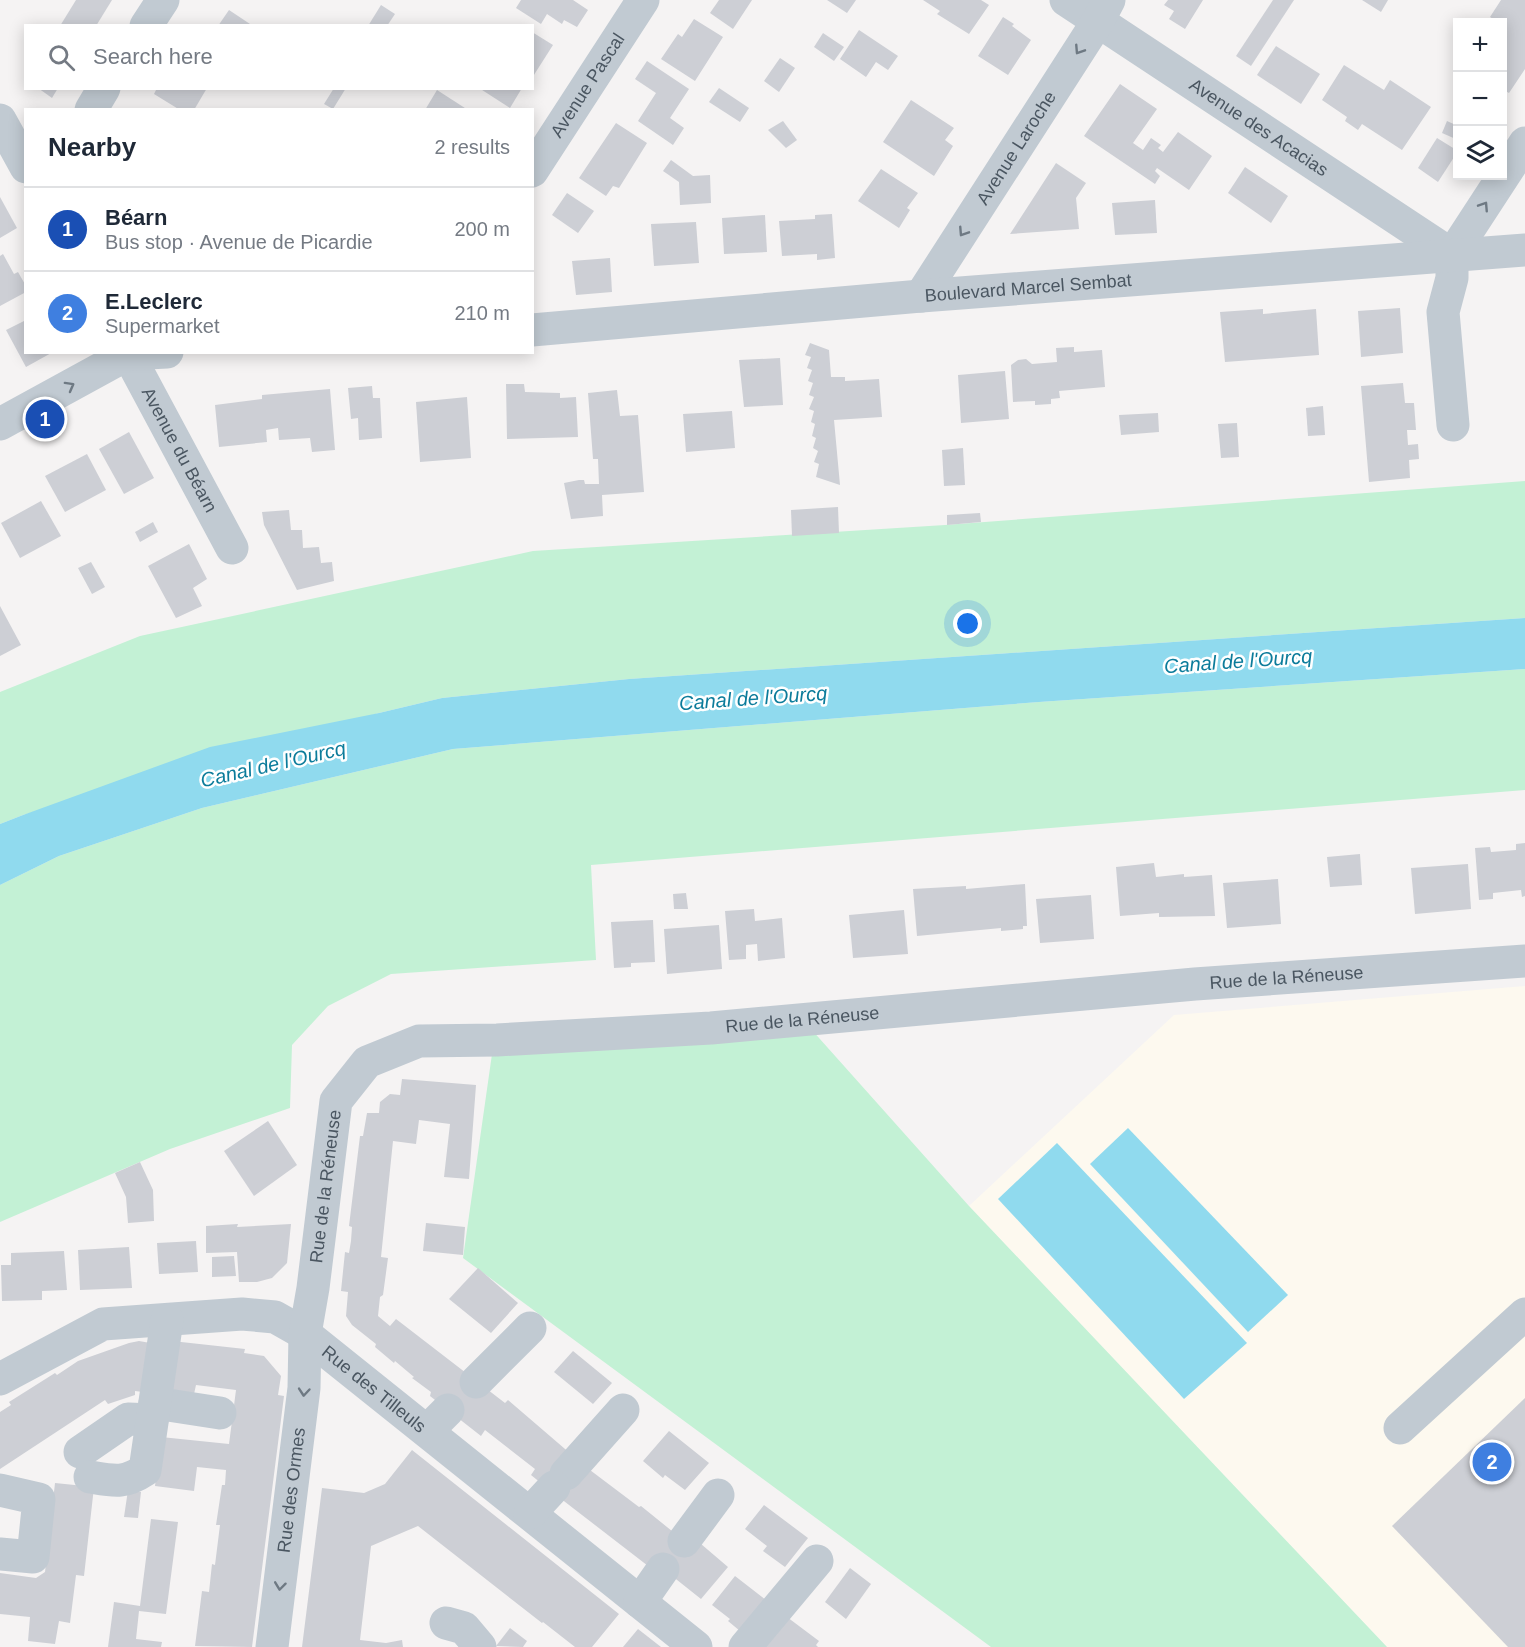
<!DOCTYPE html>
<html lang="en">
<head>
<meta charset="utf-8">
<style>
  body { margin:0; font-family:Arial,sans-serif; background:#f6f6f7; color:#1f2937 }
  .controls { position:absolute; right:18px; top:18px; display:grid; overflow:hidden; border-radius:0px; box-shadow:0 3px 15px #0003 }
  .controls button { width:54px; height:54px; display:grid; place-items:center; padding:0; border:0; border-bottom:2px solid #e0e1e3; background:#fff; color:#1f2937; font:30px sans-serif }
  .you { position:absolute; left:968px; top:624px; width:21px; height:21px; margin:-15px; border:4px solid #fff; border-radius:50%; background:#1a73e8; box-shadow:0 0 0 9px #1a73e833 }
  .badge { display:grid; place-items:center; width:39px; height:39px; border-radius:50%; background:#1a73e8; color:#fff; font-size:20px; font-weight:700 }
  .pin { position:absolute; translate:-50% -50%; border:3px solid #fff; box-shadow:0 2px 6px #0006 }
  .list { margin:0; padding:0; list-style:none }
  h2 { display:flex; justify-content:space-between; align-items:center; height:78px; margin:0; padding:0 24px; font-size:26px }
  h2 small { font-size:20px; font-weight:400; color:#747a83 }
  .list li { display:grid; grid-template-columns:39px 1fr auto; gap:18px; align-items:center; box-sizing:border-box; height:84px; padding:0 24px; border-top:2px solid #e0e1e3 }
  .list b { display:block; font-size:22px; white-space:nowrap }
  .list p { margin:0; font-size:20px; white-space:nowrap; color:#747a83 }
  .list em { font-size:20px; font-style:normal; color:#747a83 }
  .icon { flex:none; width:33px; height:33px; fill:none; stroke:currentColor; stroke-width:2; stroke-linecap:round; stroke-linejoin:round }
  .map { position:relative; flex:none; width:1525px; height:1647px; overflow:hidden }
  .search { position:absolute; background:#fff; box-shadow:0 3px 15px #0003; left:24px; top:24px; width:510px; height:66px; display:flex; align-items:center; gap:15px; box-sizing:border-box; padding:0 21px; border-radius:0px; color:#747a83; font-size:22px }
  .panel { position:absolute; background:#fff; box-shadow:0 3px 15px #0003; left:24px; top:108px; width:510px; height:246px; border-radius:0px }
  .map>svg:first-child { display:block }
  .commercial { fill:#fdf9ef }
  .green { fill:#c3f1d5 }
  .water { fill:#90daee }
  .building { fill:#cdcfd5 }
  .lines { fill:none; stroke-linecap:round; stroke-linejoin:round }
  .minor { stroke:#c1cad2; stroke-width:33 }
  .oneway { stroke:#6e7983 }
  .labels { text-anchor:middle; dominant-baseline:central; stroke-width:5; stroke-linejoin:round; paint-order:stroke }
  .street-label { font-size:18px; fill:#4a5661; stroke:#fff }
  .water-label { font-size:20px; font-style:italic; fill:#0c7c9b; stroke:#fff }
</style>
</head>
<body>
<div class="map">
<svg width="1525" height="1647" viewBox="0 0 1525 1647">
  <rect width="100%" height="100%" fill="#f5f3f3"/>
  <!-- commercial -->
  <path class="commercial" d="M 1525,986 L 1525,1647 L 1387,1647 L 969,1206 L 1174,1015 Z"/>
  <!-- green -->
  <g class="green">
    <path d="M 1525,481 L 1525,618 L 629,679 L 442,698 L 379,713 L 23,815 L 0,824 L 0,692 L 140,636 L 533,551 L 945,525 Z"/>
    <path d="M 1525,669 L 1525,790 L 591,865 L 596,960 L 391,974 L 328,1006 L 292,1045 L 290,1108 L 170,1149 L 0,1222 L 0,885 L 59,856 L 202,808 L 453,749 L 1039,702 Z"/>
    <path d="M 811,1029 L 969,1206 L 1387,1647 L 991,1647 L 463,1258 L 492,1054 Z"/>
  </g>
  <!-- water -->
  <g class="water">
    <path d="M 1525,618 L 1525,669 L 1039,702 L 453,749 L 202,808 L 59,856 L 0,885 L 0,824 L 23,815 L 210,747 L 379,713 L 442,698 L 629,679 Z"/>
    <path d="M 1128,1128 L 1288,1295 L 1248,1332 L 1090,1164 Z"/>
    <path d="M 1057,1143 L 1247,1343 L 1184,1399 L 998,1199 Z"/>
  </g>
  <!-- building -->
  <g class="building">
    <path d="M 76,0 L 112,0 L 96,26 L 60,26 Z"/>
    <path d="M 521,0 L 573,0 L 588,10 L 577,27 L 564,20 L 562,24 L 547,14 L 541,24 L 516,8 Z"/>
    <path d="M 719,0 L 752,0 L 733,29 L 710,13 Z"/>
    <path d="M 827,0 L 856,0 L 847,13 Z"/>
    <path d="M 923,0 L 981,0 L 989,5 L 969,34 L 937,14 L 940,11 Z"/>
    <path d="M 1168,0 L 1203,0 L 1185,29 L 1169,19 L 1174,11 L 1164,5 Z"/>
    <path d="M 1273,0 L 1294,0 L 1251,66 L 1236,56 Z"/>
    <path d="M 1362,0 L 1388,0 L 1381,12 Z"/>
    <path d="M 1501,0 L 1525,0 L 1525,69 L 1509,93 L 1502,89 L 1502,30 L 1505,27 L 1502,22 L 1498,22 L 1490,17 Z"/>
    <path d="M 381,5 L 395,14 L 387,26 L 368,26 Z"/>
    <path d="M 229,10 L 253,26 L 218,26 Z"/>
    <path d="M 1003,17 L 1014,24 L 1012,26 L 1031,40 L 1008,75 L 978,56 Z"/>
    <path d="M 694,19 L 723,37 L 695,81 L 661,59 L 678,34 L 682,37 Z"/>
    <path d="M 859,30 L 898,56 L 888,70 L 876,62 L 866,77 L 840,59 Z"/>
    <path d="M 532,32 L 553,45 L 532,78 Z"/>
    <path d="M 823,33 L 844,47 L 834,61 L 814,47 Z"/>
    <path d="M 1276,46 L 1320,74 L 1301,104 L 1257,75 Z"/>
    <path d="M 780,58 L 795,68 L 779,92 L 764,81 Z"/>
    <path d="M 647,61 L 689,89 L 670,118 L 684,128 L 673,145 L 638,121 L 656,93 L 635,79 Z"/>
    <path d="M 1344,65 L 1384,90 L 1390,80 L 1431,107 L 1402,150 L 1362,124 L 1358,130 L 1345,121 L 1347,117 L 1322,100 Z"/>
    <path d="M 1120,84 L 1157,109 L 1133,143 L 1143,150 L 1151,138 L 1161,145 L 1158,148 L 1163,152 L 1178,132 L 1212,156 L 1189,190 L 1157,168 L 1155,171 L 1160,176 L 1155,184 L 1084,136 Z"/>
    <path d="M 38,88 L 58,88 L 52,98 Z"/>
    <path d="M 157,88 L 207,88 L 194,110 L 180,110 L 154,94 Z"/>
    <path d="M 334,88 L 346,88 L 333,109 L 324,104 Z"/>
    <path d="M 479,88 L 522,88 L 510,108 Z"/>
    <path d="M 719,88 L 749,108 L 740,122 L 709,102 Z"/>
    <path d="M 437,90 L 468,110 L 425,110 Z"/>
    <path d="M 911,100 L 954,128 L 945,140 L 953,146 L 934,176 L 883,142 Z"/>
    <path d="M 783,121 L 797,140 L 786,148 L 768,130 Z"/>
    <path d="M 1447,121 L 1458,126 L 1458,140 L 1442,133 Z"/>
    <path d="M 616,123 L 647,143 L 619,188 L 613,186 L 606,196 L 579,178 Z"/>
    <path d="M 1437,138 L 1458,151 L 1438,182 L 1418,168 Z"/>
    <path d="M 671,160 L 693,176 L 710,175 L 711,203 L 680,205 L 679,182 L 663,171 Z"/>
    <path d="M 1056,163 L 1086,183 L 1076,198 L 1079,229 L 1010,234 Z"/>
    <path d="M 1245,167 L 1288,196 L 1271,223 L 1228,193 Z"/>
    <path d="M 881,169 L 918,193 L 907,208 L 910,210 L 899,228 L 858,201 Z"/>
    <path d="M 567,193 L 594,211 L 578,233 L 552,215 Z"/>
    <path d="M 0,197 L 17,228 L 0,238 Z"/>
    <path d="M 1155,200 L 1157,233 L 1115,235 L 1112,203 Z"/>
    <path d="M 832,214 L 835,258 L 817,260 L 817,254 L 782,256 L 779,221 L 815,219 L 815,215 Z"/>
    <path d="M 765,215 L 767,252 L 724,254 L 722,218 Z"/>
    <path d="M 696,222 L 699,263 L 654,266 L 651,224 Z"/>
    <path d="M 3,254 L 14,274 L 18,272 L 26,286 L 26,292 L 0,306 L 0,256 Z"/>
    <path d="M 610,258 L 612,292 L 576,295 L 572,261 Z"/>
    <path d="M 1400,308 L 1403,353 L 1361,357 L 1358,311 Z"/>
    <path d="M 1263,309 L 1263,314 L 1316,309 L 1319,355 L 1225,362 L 1220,312 Z"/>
    <path d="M 26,320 L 26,352 L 53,352 L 26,367 L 6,330 Z"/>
    <path d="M 810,343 L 829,350 L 831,377 L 845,377 L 845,381 L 879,379 L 882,417 L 834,420 L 840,485 L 816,477 L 819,464 L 814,462 L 818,451 L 813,448 L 816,438 L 812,436 L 815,424 L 811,422 L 814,411 L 809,409 L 814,397 L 809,395 L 813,383 L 808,381 L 812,370 L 807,368 L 811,357 L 805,355 Z"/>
    <path d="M 1074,347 L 1074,352 L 1102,350 L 1105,387 L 1059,391 L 1060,398 L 1051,399 L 1051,404 L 1035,405 L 1035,401 L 1013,402 L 1011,365 L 1018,360 L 1026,359 L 1032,364 L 1057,362 L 1056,348 Z"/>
    <path d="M 780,358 L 783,405 L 744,407 L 739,360 Z"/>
    <path d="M 1005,371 L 1009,419 L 961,423 L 958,375 Z"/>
    <path d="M 1403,383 L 1405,403 L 1414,403 L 1416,430 L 1407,430 L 1408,445 L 1418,444 L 1419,459 L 1409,460 L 1410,478 L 1369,482 L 1361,386 Z"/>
    <path d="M 506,384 L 524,384 L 525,392 L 560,393 L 560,398 L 576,397 L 578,437 L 507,439 Z"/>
    <path d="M 372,386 L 373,398 L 380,398 L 382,438 L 359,440 L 358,418 L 351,419 L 348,388 Z"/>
    <path d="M 330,389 L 335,450 L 312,452 L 310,438 L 279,440 L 278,428 L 266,430 L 267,442 L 219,447 L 215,405 L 262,399 L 262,395 Z"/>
    <path d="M 617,390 L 620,416 L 638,415 L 644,492 L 602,495 L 603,516 L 571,519 L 564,483 L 579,480 L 584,480 L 585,484 L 599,484 L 598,459 L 593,459 L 588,393 Z"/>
    <path d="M 467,397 L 471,458 L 420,462 L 416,402 Z"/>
    <path d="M 1323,406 L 1325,435 L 1308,436 L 1306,408 Z"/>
    <path d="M 732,411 L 735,448 L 686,452 L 683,414 Z"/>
    <path d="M 1158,413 L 1159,432 L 1121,435 L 1119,415 Z"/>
    <path d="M 1237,423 L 1239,457 L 1221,458 L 1218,424 Z"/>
    <path d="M 129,432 L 154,478 L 124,494 L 99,449 Z"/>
    <path d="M 963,448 L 965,485 L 944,486 L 942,450 Z"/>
    <path d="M 87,454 L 106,490 L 65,512 L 45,476 Z"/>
    <path d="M 41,501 L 61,536 L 20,558 L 1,523 Z"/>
    <path d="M 838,507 L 839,533 L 792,536 L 791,510 Z"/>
    <path d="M 289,510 L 291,530 L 302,530 L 303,548 L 319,547 L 321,563 L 332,562 L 334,581 L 297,590 L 264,525 L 262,512 Z"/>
    <path d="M 980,513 L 981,522 L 947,525 L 947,515 Z"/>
    <path d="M 153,522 L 158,532 L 140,542 L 135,532 Z"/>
    <path d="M 189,544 L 207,579 L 193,588 L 202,606 L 176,618 L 148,566 Z"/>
    <path d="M 91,562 L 105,587 L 92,594 L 78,568 Z"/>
    <path d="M 0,606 L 21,645 L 0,656 Z"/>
    <path d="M 1525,843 L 1525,896 L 1522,897 L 1521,890 L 1493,893 L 1493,899 L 1479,900 L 1475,848 L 1490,847 L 1491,852 L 1504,851 L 1516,850 L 1516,844 Z"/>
    <path d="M 1360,854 L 1362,885 L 1330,887 L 1327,857 Z"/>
    <path d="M 1154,863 L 1156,877 L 1184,874 L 1184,877 L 1212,875 L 1215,916 L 1159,917 L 1159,913 L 1120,916 L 1116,867 Z"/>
    <path d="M 1468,864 L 1471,909 L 1415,914 L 1411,868 Z"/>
    <path d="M 1278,879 L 1281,924 L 1227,928 L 1223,883 Z"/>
    <path d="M 1025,884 L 1027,926 L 1023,926 L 1023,929 L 1001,931 L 1001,928 L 917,936 L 913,889 L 966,886 L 966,889 Z"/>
    <path d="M 686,893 L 688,909 L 674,909 L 673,894 Z"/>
    <path d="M 1091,895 L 1094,939 L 1040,943 L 1036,899 Z"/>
    <path d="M 754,909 L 755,921 L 782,918 L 785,958 L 758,961 L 757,944 L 746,945 L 746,959 L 729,960 L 725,911 Z"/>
    <path d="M 904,910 L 908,954 L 853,958 L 849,915 Z"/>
    <path d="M 653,920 L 655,962 L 631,963 L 631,967 L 614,968 L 611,922 Z"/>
    <path d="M 719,925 L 722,969 L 667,974 L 664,929 Z"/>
    <path d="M 402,1079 L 476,1085 L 469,1179 L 444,1177 L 450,1124 L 419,1120 L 416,1144 L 393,1141 L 381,1257 L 388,1258 L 383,1295 L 380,1297 L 378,1316 L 390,1326 L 396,1319 L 505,1403 L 508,1400 L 586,1467 L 639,1507 L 641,1506 L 688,1544 L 694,1538 L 728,1567 L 701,1599 L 657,1564 L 652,1569 L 547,1488 L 531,1475 L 535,1469 L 485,1430 L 481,1436 L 430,1396 L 431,1392 L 412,1378 L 414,1377 L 395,1361 L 394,1363 L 375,1347 L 376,1344 L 352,1325 L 346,1316 L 348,1292 L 341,1291 L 345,1252 L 349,1253 L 351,1241 L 352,1227 L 349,1226 L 360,1136 L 363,1136 L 367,1113 L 379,1113 L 380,1102 L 390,1094 L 400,1095 Z"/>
    <path d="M 268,1121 L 297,1165 L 254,1196 L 224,1151 Z"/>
    <path d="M 140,1162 L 153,1190 L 154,1221 L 128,1223 L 126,1197 L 115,1173 Z"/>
    <path d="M 426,1223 L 465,1227 L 463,1255 L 423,1251 Z"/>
    <path d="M 238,1224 L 237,1227 L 291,1224 L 287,1263 L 272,1278 L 257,1282 L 239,1282 L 237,1252 L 206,1253 L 206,1226 Z"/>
    <path d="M 196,1241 L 198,1272 L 159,1274 L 157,1243 Z"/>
    <path d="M 129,1247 L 132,1288 L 80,1290 L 78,1250 Z"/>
    <path d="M 64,1251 L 67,1290 L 42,1291 L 42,1300 L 2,1301 L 1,1265 L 11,1265 L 11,1253 Z"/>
    <path d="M 234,1256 L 236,1276 L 212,1277 L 212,1257 Z"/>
    <path d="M 478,1268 L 518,1303 L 491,1333 L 449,1299 Z"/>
    <path d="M 139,1341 L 156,1344 L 150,1393 L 135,1391 L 135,1395 L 108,1404 L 105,1400 L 0,1469 L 0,1412 L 11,1405 L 9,1402 L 55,1373 L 57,1375 L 78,1361 L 129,1343 Z"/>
    <path d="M 172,1341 L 245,1349 L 244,1353 L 264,1356 L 281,1376 L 278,1395 L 284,1396 L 252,1647 L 195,1646 L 202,1591 L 209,1592 L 212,1564 L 215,1565 L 220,1525 L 216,1525 L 222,1485 L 225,1485 L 226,1470 L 197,1467 L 194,1491 L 155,1486 L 161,1437 L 229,1444 L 236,1390 L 196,1385 L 194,1394 L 166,1391 Z"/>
    <path d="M 573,1351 L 612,1383 L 593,1404 L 554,1372 Z"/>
    <path d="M 1525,1398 L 1525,1647 L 1508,1647 L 1392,1526 Z"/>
    <path d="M 669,1431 L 709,1463 L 685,1490 L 665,1475 L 663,1478 L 643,1461 Z"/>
    <path d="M 412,1450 L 619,1614 L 592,1647 L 575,1647 L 543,1622 L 542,1623 L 418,1526 L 371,1546 L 360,1640 L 386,1643 L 402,1640 L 403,1647 L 302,1647 L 322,1488 L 364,1493 L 385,1484 Z"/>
    <path d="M 55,1483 L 94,1487 L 84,1576 L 76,1575 L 70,1623 L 59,1621 L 55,1644 L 28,1641 L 30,1617 L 0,1614 L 0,1573 L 36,1578 L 45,1572 Z"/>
    <path d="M 128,1490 L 141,1492 L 138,1518 L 124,1517 Z"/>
    <path d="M 764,1505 L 808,1538 L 785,1567 L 763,1551 L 767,1546 L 745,1529 Z"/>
    <path d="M 151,1519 L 178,1522 L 166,1614 L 139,1611 L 136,1639 L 162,1642 L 161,1647 L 108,1647 L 114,1602 L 140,1606 Z"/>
    <path d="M 850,1568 L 871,1584 L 846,1619 L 825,1602 Z"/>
    <path d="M 735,1576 L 771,1604 L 746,1636 L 728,1621 L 730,1619 L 712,1605 Z"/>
    <path d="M 783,1614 L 819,1641 L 816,1645 L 818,1647 L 761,1647 Z"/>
    <path d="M 510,1628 L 527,1641 L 523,1647 L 496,1646 Z"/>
    <path d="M 638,1629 L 661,1647 L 623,1647 Z"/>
  </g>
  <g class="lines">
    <!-- minor -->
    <g class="minor">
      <path id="s1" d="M 1066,0 L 1452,255"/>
      <path d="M 146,26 L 163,0"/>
      <path d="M 91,110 L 104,88"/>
      <path d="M 0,120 L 26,167"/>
      <path id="s2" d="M 532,171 L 643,0"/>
      <path d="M 1452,255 L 1452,278 L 1443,312 L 1453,425"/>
      <path d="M 1452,255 L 1525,143"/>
      <path id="s3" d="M 921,296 L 1098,21 L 1109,0"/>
      <path id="s4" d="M 532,330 L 921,296 L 1525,250"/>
      <path id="s5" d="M 127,352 L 232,548"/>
      <path d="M 0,424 L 128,354 L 167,352"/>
      <path id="s6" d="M 0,1379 L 103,1324 L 242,1314 L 275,1317 L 305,1334 L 696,1647"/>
      <path d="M 476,1382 L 530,1328"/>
      <path d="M 155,1403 L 220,1413"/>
      <path d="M 1400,1428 L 1525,1314"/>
      <path d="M 427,1431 L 448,1410"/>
      <path d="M 80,1452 L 128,1419 L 152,1420"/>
      <path d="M 566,1474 L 623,1410"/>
      <path d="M 90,1477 C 114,1481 124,1484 145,1470 L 167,1320"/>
      <path d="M 0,1490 L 39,1499 L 33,1557 L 0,1554"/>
      <path d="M 530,1513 L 554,1487"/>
      <path d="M 684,1541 L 718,1495"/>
      <path d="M 640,1602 L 663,1569"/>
      <path d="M 446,1623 L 464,1628 L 480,1647"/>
      <path id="s7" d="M 272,1647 L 304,1388 L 305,1334 L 313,1288 L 336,1101 L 367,1062 L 419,1041 L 497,1040 L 711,1028 L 1195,984 L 1525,961"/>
      <path d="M 745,1647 L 817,1561"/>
    </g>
  </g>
  <!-- one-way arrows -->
  <defs><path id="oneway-chevron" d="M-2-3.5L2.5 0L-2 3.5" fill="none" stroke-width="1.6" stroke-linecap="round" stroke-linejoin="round" transform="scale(1.5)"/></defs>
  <g class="oneway">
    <use href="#oneway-chevron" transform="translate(1079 50) rotate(123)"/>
    <use href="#oneway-chevron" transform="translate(1484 206) rotate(-57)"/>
    <use href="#oneway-chevron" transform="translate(963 232) rotate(123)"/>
    <use href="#oneway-chevron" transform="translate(70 386) rotate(-29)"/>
    <use href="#oneway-chevron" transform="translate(304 1392) rotate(95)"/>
    <use href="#oneway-chevron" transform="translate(280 1586) rotate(97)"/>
  </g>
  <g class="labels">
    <!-- street labels -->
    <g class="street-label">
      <text stroke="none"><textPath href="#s2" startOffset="102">Avenue Pascal</textPath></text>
      <text stroke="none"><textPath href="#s1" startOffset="231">Avenue des Acacias</textPath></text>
      <text stroke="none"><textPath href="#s3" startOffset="176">Avenue Laroche</textPath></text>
      <text stroke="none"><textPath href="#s4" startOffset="498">Boulevard Marcel Sembat</textPath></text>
      <text stroke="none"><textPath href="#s5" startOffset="111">Avenue du Béarn</textPath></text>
      <text stroke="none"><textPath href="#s7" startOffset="1526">Rue de la Réneuse</textPath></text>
      <text stroke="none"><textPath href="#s7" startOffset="1040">Rue de la Réneuse</textPath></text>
      <text stroke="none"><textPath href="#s7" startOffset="464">Rue de la Réneuse</textPath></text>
      <text stroke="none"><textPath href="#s6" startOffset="412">Rue des Tilleuls</textPath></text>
      <text stroke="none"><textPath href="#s7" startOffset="158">Rue des Ormes</textPath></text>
    </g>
    <!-- water labels -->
    <g class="water-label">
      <text transform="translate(1238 661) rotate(-4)">Canal de l'Ourcq</text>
      <text transform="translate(753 698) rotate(-4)">Canal de l'Ourcq</text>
      <text transform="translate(273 764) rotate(-13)">Canal de l'Ourcq</text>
    </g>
  </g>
</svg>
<div class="controls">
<button>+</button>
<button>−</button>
<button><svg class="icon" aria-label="layers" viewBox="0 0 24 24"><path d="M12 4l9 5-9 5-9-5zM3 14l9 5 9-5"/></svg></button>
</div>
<div class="you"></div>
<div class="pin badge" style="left:45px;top:419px;background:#1a4fb4">1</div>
<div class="pin badge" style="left:1492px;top:1462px;background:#3f7fe0">2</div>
<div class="search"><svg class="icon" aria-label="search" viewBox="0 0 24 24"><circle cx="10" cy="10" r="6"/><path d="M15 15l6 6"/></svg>Search here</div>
<section class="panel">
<h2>Nearby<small>2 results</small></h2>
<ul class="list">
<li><span class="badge" style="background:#1a4fb4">1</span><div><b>Béarn</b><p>Bus stop · Avenue de Picardie</p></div><em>200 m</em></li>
<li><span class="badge" style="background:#3f7fe0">2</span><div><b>E.Leclerc</b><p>Supermarket</p></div><em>210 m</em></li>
</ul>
</section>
</div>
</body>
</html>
